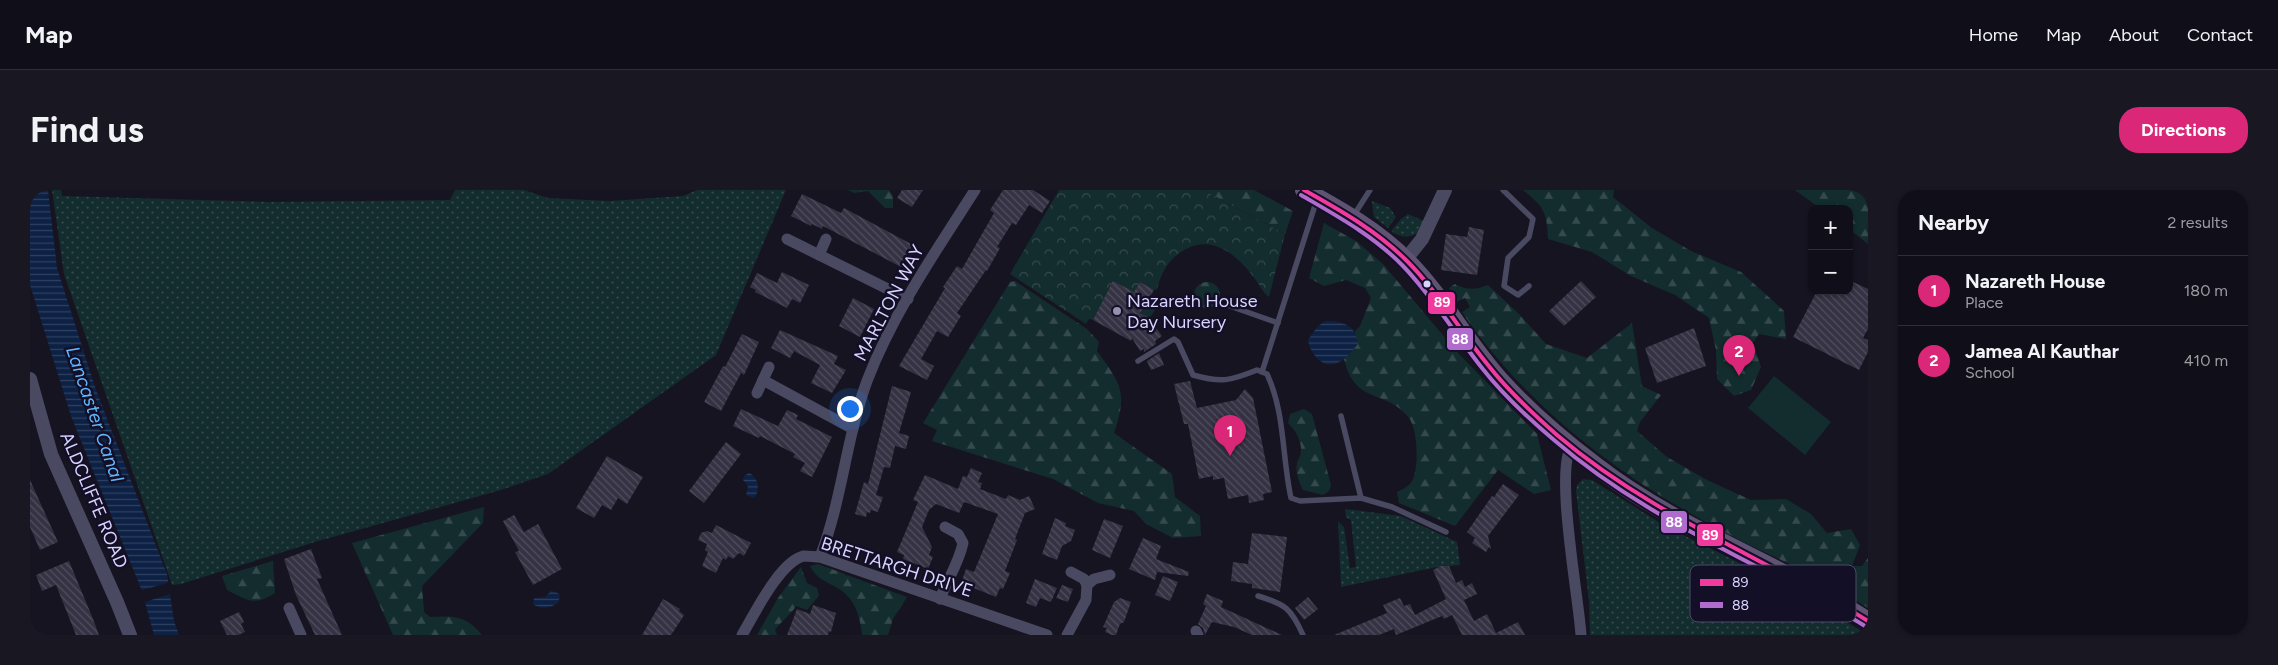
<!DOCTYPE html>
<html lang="en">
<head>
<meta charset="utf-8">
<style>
  body { margin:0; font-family:Figtree,sans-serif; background:#191822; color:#f1f3f6 }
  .controls { position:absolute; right:15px; top:15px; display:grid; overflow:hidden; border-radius:10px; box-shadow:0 1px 4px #0004 }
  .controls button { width:45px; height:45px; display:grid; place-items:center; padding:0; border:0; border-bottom:1px solid #302f38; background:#100f19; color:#f1f3f6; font:25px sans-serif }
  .you { position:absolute; left:819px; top:218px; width:18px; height:18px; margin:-12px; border:4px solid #fff; border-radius:50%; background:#1a73e8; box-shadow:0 0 0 8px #1a73e833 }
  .badge { display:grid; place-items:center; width:32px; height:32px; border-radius:50%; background:#db2777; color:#fff; font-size:16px; font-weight:700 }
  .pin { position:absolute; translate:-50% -41px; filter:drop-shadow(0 1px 2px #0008) }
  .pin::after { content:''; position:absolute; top:26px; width:18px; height:15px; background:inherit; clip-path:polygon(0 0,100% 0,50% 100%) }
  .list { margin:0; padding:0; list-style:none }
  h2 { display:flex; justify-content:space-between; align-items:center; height:65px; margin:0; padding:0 20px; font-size:21px }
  h2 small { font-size:16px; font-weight:400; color:#9c9ca2 }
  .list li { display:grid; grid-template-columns:32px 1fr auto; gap:15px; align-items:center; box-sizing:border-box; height:70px; padding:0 20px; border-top:1px solid #302f38 }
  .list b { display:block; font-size:19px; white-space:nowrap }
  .list p { margin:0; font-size:16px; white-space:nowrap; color:#9c9ca2 }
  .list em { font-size:16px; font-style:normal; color:#9c9ca2 }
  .map { position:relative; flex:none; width:1838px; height:445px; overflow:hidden; border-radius:20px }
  header { display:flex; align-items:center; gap:30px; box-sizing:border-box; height:70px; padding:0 25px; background:#100f19; border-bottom:1px solid #302f38 }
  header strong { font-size:24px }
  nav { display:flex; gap:28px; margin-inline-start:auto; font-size:18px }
  .intro { display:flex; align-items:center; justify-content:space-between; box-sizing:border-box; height:120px; padding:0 30px }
  h1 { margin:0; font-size:35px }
  .button { padding:12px 22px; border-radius:20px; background:#db2777; color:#fff; font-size:18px; font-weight:700 }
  main { display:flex; gap:30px; padding:0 30px }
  aside { flex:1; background:#100f19; border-radius:20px; box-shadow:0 1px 4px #0004 }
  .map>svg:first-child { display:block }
  .grass { fill:url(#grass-dots) }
  .forest { fill:url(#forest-firs) }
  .park { fill:url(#park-crowns) }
  .garden { fill:#132c2d }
  .water { fill:url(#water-rules) }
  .pier { fill:#161421 }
  .building { fill:url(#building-back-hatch) }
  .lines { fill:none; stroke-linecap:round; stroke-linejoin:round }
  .service { stroke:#4a4962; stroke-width:5.5 }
  .minor { stroke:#4a4962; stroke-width:11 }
  .tertiary { stroke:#4a4962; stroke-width:14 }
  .primary { stroke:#5e5373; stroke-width:18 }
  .bus-1-casing { stroke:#130f26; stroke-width:8 }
  .bus-2-casing { stroke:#130f26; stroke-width:8 }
  .bus-1 { stroke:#f13a9d; stroke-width:4 }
  .bus-2 { stroke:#b06ccc; stroke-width:4 }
  .bus-dot { fill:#d9d4ff; stroke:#130f26; stroke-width:2 }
  .poi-dot { fill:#9591b1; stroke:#130f26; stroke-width:2 }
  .labels { text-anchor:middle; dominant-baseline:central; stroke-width:5; stroke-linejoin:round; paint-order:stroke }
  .poi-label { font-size:18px; fill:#d9d4ff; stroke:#130f26; text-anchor:start }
  .street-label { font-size:18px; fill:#d9d4ff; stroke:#130f26 }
  .water-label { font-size:19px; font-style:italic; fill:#62b6ff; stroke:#130f26 }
  .key { fill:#130f26; stroke:#4e4a67; stroke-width:1 }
  .key-label { font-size:14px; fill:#d9d4ff }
  .line-badge { stroke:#130f26; stroke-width:2 }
  .badge-label { font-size:14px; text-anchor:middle; font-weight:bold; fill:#fff }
</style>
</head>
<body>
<header>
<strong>Map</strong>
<nav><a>Home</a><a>Map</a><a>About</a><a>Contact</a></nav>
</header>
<div class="intro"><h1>Find us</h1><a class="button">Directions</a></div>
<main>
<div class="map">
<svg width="1838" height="445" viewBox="0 0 1838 445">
  <defs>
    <pattern id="grass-dots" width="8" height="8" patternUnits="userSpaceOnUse" patternTransform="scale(1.25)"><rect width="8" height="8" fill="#132c2d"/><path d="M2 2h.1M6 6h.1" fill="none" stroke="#354a4c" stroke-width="1.8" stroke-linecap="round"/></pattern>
    <pattern id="forest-firs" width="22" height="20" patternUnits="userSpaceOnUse" patternTransform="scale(1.25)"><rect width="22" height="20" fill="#132c2d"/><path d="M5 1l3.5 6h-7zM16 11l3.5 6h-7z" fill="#354a4c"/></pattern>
    <pattern id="park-crowns" width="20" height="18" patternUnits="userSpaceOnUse" patternTransform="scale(1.25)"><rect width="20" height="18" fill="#132c2d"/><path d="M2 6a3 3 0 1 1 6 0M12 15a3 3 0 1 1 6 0" fill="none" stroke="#354a4c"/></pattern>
    <pattern id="water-rules" width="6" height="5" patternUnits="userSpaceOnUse" patternTransform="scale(1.25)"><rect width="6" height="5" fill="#0d2144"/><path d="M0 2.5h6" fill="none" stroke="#304060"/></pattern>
    <pattern id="building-back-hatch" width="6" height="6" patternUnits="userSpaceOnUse" patternTransform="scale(1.25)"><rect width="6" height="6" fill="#343243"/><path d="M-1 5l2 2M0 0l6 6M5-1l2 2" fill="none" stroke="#514f5f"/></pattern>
  </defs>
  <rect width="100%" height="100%" fill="#161421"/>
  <!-- grass -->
  <g class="grass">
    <path d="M 22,0 L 31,0 L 32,6 L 240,12 L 420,10 L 425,0 L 494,0 L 518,8 L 580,11 L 653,6 L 667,0 L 756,0 L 686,165 L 518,284 L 471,300 L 285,352 L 151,394 L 142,395 L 34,84 Z"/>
    <path d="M 1342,11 L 1360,18 L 1366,27 L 1358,38 L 1344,27 Z"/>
    <path d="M 1378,24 L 1396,32 C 1389,47 1375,51 1361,41 L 1371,29 Z"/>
    <path d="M 1553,289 L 1562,290 L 1635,336 L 1760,398 L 1838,445 L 1560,445 L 1559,411 L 1546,301 L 1547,295 Z"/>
    <path d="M 1315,319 L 1371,326 L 1427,352 L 1430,375 L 1407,377 L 1311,397 L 1308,331 L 1314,337 L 1320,378 L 1326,377 L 1321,330 L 1316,327 Z"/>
  </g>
  <!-- forest -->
  <g class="forest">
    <path d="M 818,0 L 859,0 L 863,6 L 863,18 L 855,18 L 838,1 L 824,3 Z"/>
    <path d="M 1173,0 L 1224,0 L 1263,21 L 1255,44 Z"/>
    <path d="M 1493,0 L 1584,0 L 1583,7 L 1622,38 L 1661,61 L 1711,82 L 1754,121 L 1756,149 L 1729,144 L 1723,153 L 1731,177 L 1721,200 L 1704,206 L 1687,189 L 1686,160 L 1679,128 L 1645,105 L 1601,86 L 1562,62 L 1518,49 C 1517,22 1514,17 1493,0 Z"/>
    <path d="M 1765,0 L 1838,0 L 1838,54 L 1819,39 L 1819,19 L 1791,19 Z"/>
    <path d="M 1294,33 L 1326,51 L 1353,74 L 1427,162 L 1507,244 L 1521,300 L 1504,304 L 1468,280 L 1425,336 L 1369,313 L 1367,302 C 1371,300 1377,297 1380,294 C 1390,284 1388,239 1379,228 C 1356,198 1325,216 1314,169 L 1327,155 L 1325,141 L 1330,136 L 1341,108 L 1335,98 L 1316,90 L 1294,96 L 1279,88 Z"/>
    <path d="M 985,91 L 1057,139 L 1069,152 L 1067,161 C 1091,194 1098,202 1084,243 L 1142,284 L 1145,307 L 1170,326 L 1171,346 L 1143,348 L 1116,334 L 1104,321 L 1068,313 L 1023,289 L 902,251 L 907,240 L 893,233 L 980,92 Z"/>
    <circle cx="1177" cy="105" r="13"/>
    <path d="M 1425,94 C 1435,100 1446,100 1458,95 L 1489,124 L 1516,154 L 1557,168 L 1602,133 L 1612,196 L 1631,205 L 1610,232 L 1607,241 L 1637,267 L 1677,290 L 1721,310 L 1756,309 L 1781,324 L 1797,343 L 1821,339 L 1830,355 L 1822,376 L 1832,376 L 1838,368 L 1838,418 C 1820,407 1802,395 1783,385 C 1757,372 1730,361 1704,347 C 1598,293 1500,222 1432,122 L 1440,117 L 1435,108 L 1426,112 L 1419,98 Z"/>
    <path d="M 1274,219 L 1282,224 L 1301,295 L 1299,301 L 1293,305 L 1273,300 C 1269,292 1265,282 1267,273 C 1267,271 1270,267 1270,266 C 1274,254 1266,241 1258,233 L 1260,224 Z"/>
    <path d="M 454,317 L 453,333 L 392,396 L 394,422 L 400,427 C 423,426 436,425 452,445 L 363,445 L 322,353 Z"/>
    <path d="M 243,371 L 245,403 C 223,417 218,410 197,400 L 192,386 Z"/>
    <path d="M 788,374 L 815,384 L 816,386 L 817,385 L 877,407 L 863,429 L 858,445 L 832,445 C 830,424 824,406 804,396 C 793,390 786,388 780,376 Z"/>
    <path d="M 771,377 L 777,393 L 787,398 L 789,406 L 777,420 L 766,416 C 760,426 752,430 745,440 L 747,445 L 727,445 L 748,408 Z"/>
  </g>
  <!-- park -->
  <path class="park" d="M 1029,0 L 1173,0 L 1255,44 L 1239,107 C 1232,102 1230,95 1225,89 C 1210,68 1185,45 1158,58 C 1140,67 1132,80 1127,99 L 1124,100 L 1110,92 L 1106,99 L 1120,107 L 1122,114 L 1127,116 L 1120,128 L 1092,113 L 1084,92 L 1063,130 L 1059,129 L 1056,134 L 980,84 Z"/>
  <!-- garden -->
  <path class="garden" d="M 1744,186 L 1801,232 L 1775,265 L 1718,218 Z"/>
  <!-- water -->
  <g class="water">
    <path d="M 0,0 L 18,0 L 27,78 L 66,200 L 137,384 L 144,431 L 149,445 L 124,445 L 112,401 L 41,226 L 0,95 Z"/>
    <path d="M 1295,131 C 1311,130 1329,136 1327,155 C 1322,161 1316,169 1309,172 C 1294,181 1280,164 1278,150 L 1287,137 Z"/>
    <path d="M 719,283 C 728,287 731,300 724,308 L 716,305 L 718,296 L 713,290 L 714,286 Z"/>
    <path d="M 521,401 L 528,403 L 530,406 L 528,413 C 520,418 511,420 503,414 L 504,408 L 515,407 Z"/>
  </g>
  <!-- pier -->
  <path class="pier" d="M 141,392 L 143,403 L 112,413 L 109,401 Z"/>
  <!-- building -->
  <g class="building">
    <path d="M 872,0 L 893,0 L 882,17 L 867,8 Z"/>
    <path d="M 973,0 L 1003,0 L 1020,11 L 1012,23 L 999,15 L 986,35 L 982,33 L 967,57 L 970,58 L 957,81 L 956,80 L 927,123 L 931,126 L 918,147 L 907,141 L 891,169 L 904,176 L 897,190 L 869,176 L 915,98 L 913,97 L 927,76 L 932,79 L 964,23 L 960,20 Z"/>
    <path d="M 772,4 L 811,23 L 814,18 L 883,55 L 871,77 L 793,36 L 792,39 L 782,34 L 781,36 L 761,26 Z"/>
    <path d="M 1439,37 L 1454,40 L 1447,85 L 1411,80 L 1416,44 L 1437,47 Z"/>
    <path d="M 752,82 L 779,95 L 770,113 L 762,109 L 757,118 L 725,102 L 726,100 L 720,97 L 727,83 L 747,93 Z"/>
    <path d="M 1819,90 L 1838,99 L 1838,139 L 1833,148 L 1838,150 L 1838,162 L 1829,180 L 1763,147 L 1787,101 L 1819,101 Z"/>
    <path d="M 1083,91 L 1104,102 L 1110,92 L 1124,100 L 1110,123 L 1118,127 L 1132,146 L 1125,151 L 1126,154 L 1114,162 L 1114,159 L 1110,161 L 1102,148 L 1101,151 L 1063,130 Z"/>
    <path d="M 1551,91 L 1566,107 L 1534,136 L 1519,121 Z"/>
    <path d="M 823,108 L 844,119 L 830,147 L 809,136 Z"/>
    <path d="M 1664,138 L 1676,176 L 1627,193 L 1615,158 Z"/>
    <path d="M 750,140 L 808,166 L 804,174 L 816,180 L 802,203 L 781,193 L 790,175 L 764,161 L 760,168 L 741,158 Z"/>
    <path d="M 712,144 L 729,152 L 714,185 L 711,183 L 691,221 L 674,212 L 693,176 L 695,177 Z"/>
    <path d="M 1129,163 L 1134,175 L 1121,180 L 1117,171 Z"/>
    <path d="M 1160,191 L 1167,218 L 1206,210 L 1215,199 L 1223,208 L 1242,302 L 1233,304 L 1234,310 L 1219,313 L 1218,305 L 1198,309 L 1194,288 L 1183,290 L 1183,286 L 1169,289 L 1158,234 L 1154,234 L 1144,194 Z"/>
    <path d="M 862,196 L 881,202 L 869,243 L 879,246 L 876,259 L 865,256 L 860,278 L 854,277 L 846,305 L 853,307 L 848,322 L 841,320 L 840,323 L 837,322 L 836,327 L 825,324 L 834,292 L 838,294 Z"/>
    <path d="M 711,219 L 748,236 L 757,220 L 768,225 L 766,229 L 802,247 L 782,287 L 770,281 L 775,273 L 763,267 L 765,264 L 730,246 L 729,248 L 703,236 Z"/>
    <path d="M 696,252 L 711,264 L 674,313 L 659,301 Z"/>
    <path d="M 577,266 L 613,287 L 597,314 L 588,308 L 581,320 L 572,315 L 564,328 L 546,318 Z"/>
    <path d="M 941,278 L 952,283 L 948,292 L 952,293 L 950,299 L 976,309 L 978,305 L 990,310 L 999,306 L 1005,319 L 995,323 L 985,349 L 987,350 L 975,381 L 980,383 L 973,399 L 970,398 L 966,407 L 931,393 L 936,379 L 944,382 L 968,324 L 934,312 L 929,323 L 906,314 L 899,320 L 892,337 L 902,357 L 899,365 L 903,367 L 898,379 L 873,369 L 874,365 L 867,362 L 888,312 L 883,310 L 895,285 L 928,299 L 933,286 L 937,287 Z"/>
    <path d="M 0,290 L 28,352 L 10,360 L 0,337 Z"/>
    <path d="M 1473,294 L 1489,305 L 1458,346 L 1461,359 L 1459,357 L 1456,362 L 1442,353 L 1445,348 L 1437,342 L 1462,306 L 1464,307 Z"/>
    <path d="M 484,325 L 494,342 L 508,334 L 532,379 L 503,395 L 485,362 L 489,361 L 473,331 Z"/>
    <path d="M 1025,328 L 1036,333 L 1035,336 L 1045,340 L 1041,351 L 1032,356 L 1027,370 L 1012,364 Z"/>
    <path d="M 1074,329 L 1093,336 L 1080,368 L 1062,360 Z"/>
    <path d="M 686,335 L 721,353 L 714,366 L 709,363 L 703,369 L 698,366 L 696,370 L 693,368 L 686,383 L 672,376 L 678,362 L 675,360 L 677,354 L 668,350 L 671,343 L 677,341 L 682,343 Z"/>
    <path d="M 1222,343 L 1257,347 L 1250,402 L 1222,398 L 1222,394 L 1201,391 L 1203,372 L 1218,374 Z"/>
    <path d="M 1113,348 L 1131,356 L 1126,369 L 1159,382 L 1158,386 L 1127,382 L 1125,390 L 1099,379 Z"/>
    <path d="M 281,359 L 292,388 L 287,389 L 312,445 L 285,445 L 266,405 L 254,369 Z"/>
    <path d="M 39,371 L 63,429 L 69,445 L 46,445 L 26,395 L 12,401 L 6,385 Z"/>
    <path d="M 1411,376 L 1419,376 L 1426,393 L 1432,390 L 1435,397 L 1442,393 L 1447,404 L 1434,410 L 1444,431 L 1457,424 L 1466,443 L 1488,432 L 1495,445 L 1432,445 L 1422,425 L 1414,429 L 1412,426 L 1366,445 L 1364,439 L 1349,445 L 1304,445 L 1357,423 L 1353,415 L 1370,408 L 1374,416 L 1380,414 L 1385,425 L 1416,409 L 1403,380 Z"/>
    <path d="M 1133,386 L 1148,392 L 1140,411 L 1125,405 Z"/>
    <path d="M 1005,389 L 1027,398 L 1021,412 L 1010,408 L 1006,417 L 996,413 Z"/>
    <path d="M 1032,395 L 1043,399 L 1038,412 L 1026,408 Z"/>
    <path d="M 1177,404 L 1193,411 L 1191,417 L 1252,445 L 1222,445 L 1204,437 L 1182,432 L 1175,445 L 1173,438 L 1168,434 L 1176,416 L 1173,414 Z"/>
    <path d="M 1278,407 L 1288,419 L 1274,430 L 1265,418 Z"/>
    <path d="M 1090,408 L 1101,412 L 1094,432 L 1090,434 L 1086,445 L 1082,445 L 1075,442 L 1077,438 L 1073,437 L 1084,412 Z"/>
    <path d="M 633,409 L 650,419 L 649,421 L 654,425 L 651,430 L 641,445 L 612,445 Z"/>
    <path d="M 783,415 L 806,423 L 801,442 L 799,441 L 798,445 L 757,445 L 767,419 L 780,424 Z"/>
    <path d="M 209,422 L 214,432 L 211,434 L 215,442 L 208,445 L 197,445 L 190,431 Z"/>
  </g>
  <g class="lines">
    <!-- service -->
    <g class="service">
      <path d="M 1473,0 L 1503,29 L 1499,47 L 1478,68 L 1474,96 L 1488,105 L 1499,96"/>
      <path d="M 1324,25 L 1340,0"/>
      <path d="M 1197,115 L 1248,133"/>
      <path d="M 1108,171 L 1144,149 L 1148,152 L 1163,185 C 1191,193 1200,191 1227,180 L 1237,184 C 1255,222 1252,267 1261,308 L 1270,311 L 1331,308 L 1362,317 L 1416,342"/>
      <path d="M 1232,182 L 1287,9"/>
      <path d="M 1311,226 L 1331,308"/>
      <path d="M 1228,406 C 1255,414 1261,418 1273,445"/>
    </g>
    <!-- minor -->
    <g class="minor">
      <path d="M 757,49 L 878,109"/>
      <path d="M 789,65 L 796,49"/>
      <path d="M 733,190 L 823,239"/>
      <path d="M 727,203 L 739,177"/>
      <path d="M 1542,255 C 1524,279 1549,409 1551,445"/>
      <path d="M 790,367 C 812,311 816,248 837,191 C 863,123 906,61 945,0"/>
      <path d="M 1041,382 L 1054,389 L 1057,395"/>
      <path d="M 910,409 C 917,390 929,373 933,353 L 928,344 L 915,337"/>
      <path d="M 259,418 L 271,445"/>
      <path d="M 1166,441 L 1168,445"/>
      <path d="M 712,445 C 724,425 750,371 774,366 C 779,366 785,367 790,367 L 1017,445"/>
      <path d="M 1037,445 L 1056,410 L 1057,395 L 1064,389 L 1080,385"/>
    </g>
    <!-- tertiary -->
    <g class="tertiary">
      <path d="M 1376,69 L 1392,49 L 1415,0"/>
      <path d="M 0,189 L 21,264 L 87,412 L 100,445"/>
    </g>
    <!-- primary -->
    <path class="primary" d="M 1274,0 C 1310,20 1348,41 1377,71 C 1411,105 1437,153 1470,190 C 1497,220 1533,251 1566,276 C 1648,340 1751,374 1838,431"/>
    <defs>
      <path id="bus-1" d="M 1274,0 C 1310,20 1347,41 1377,71 C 1408,102 1430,141 1458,175 C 1478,201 1502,223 1527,245 C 1622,326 1733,367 1838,431"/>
      <path id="bus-2" d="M 1271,5 C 1307,26 1344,46 1373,76 C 1403,107 1425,144 1452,178 C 1473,205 1498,228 1524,250 C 1619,332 1729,372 1835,436"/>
    </defs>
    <!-- bus-1 casing -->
    <use href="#bus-1" class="bus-1-casing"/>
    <!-- bus-2 casing -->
    <use href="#bus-2" class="bus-2-casing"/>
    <!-- bus-1 -->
    <use href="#bus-1" class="bus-1"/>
    <!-- bus-2 -->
    <use href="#bus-2" class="bus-2"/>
  </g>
  <!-- markers -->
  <circle class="bus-dot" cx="1397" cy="94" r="4.5"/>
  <circle class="poi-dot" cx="1087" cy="121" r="5"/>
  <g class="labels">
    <!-- poi labels -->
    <g class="poi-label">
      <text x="1097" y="111">Nazareth House<tspan x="1097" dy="21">Day Nursery</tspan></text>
    </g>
    <!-- street labels -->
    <g class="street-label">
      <text transform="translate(859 113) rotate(-62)">MARLTON WAY</text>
      <text transform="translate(64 310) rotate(67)">ALDCLIFFE ROAD</text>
      <text transform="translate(867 377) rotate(18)">BRETTARGH DRIVE</text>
    </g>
    <!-- water labels -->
    <g class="water-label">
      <text transform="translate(65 224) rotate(71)">Lancaster Canal</text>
    </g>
  </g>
  <!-- legend -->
  <rect x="1660" y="375" width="166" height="57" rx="8" class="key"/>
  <rect x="1670" y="389" width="23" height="7" fill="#f13a9d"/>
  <rect x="1670" y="412" width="23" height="6" fill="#b06ccc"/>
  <g class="key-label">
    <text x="1702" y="397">89</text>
    <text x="1702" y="420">88</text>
  </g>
  <g class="line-badge">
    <rect x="1397" y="101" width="29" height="24" rx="5" fill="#f13a9d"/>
    <rect x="1416" y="137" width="28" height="24" rx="5" fill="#b06ccc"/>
    <rect x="1630" y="320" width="28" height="24" rx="5" fill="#b06ccc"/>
    <rect x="1666" y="333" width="28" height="24" rx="5" fill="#f13a9d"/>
  </g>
  <g class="badge-label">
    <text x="1412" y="117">89</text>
    <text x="1430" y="154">88</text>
    <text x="1644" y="337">88</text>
    <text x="1680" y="350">89</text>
  </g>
</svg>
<div class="controls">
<button>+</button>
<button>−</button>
</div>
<div class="you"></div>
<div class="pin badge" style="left:1200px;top:266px">1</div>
<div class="pin badge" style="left:1709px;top:186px">2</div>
</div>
<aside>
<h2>Nearby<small>2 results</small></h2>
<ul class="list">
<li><span class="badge">1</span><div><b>Nazareth House</b><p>Place</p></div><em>180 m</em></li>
<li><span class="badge">2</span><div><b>Jamea Al Kauthar</b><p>School</p></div><em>410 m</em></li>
</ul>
</aside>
</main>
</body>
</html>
